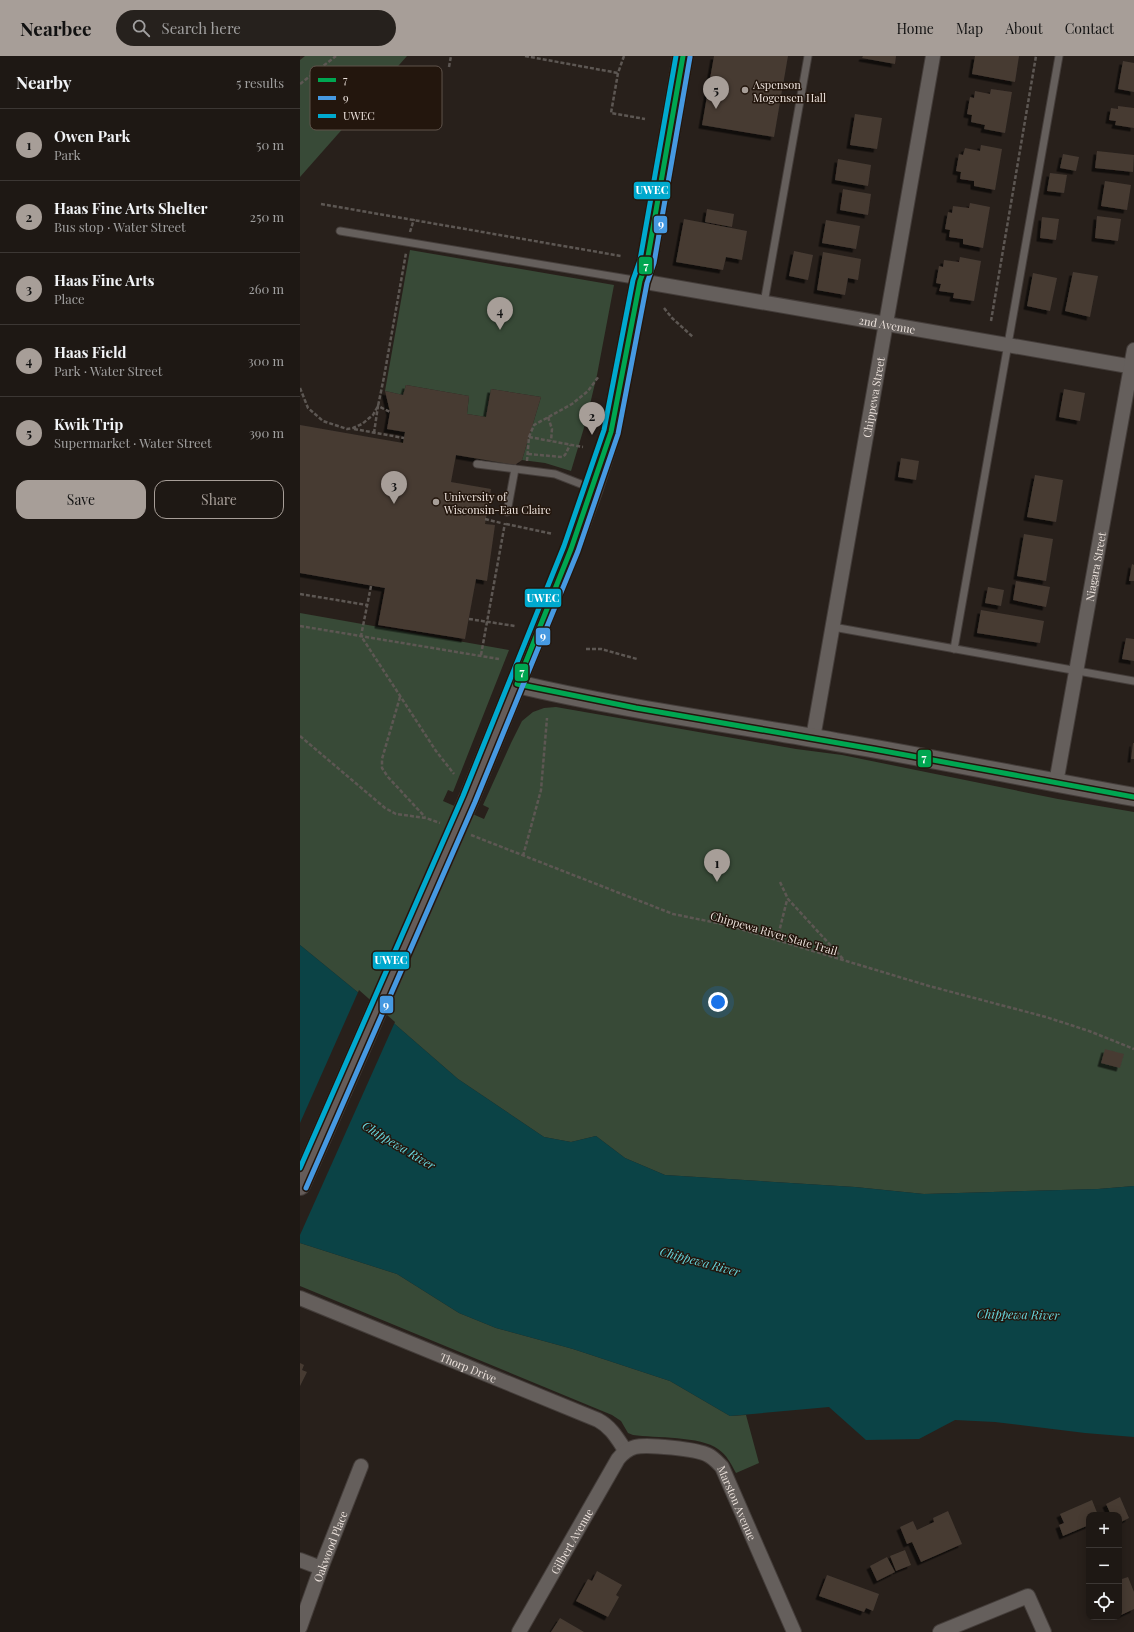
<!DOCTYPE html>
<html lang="en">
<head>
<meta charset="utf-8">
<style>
  body { margin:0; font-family:"Playfair Display",serif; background:#26211d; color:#f1f3f6 }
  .controls { position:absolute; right:12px; bottom:12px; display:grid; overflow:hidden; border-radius:8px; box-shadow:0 2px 10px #0003 }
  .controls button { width:36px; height:36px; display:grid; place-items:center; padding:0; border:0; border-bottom:1px solid #3c3734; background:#1e1814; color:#f1f3f6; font:20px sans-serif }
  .you { position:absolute; left:418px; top:946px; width:14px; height:14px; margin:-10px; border:3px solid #fff; border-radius:50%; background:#1a73e8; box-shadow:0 0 0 6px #1a73e833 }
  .badge { display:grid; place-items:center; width:26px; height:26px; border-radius:50%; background:#a79e98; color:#111; font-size:13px; font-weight:700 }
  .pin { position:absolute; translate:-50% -33px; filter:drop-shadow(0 1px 2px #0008) }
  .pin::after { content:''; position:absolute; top:21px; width:14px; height:12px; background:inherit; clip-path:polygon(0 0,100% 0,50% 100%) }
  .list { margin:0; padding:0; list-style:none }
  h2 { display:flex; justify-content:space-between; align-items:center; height:52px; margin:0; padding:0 16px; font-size:17px }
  h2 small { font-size:13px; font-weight:400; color:#a1a0a0 }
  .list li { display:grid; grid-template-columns:26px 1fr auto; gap:12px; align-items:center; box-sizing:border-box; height:72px; padding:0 16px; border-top:1px solid #3c3734 }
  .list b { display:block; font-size:15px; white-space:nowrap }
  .list p { margin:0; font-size:13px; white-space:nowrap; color:#a1a0a0 }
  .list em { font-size:13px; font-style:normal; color:#a1a0a0 }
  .actions { display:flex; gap:8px; padding:12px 16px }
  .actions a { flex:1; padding:9px 0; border:1px solid #a79e98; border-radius:12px; text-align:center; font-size:14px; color:#a79e98 }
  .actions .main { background:#a79e98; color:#111 }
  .icon { flex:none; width:22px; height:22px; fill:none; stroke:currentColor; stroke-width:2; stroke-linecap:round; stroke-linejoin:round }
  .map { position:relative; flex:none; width:834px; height:1576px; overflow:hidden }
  header { display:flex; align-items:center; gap:24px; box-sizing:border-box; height:56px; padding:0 20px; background:#a79e98; color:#111 }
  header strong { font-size:19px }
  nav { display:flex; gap:22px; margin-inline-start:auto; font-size:14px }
  .search { width:280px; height:36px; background:#26211d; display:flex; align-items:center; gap:10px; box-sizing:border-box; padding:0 14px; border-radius:22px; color:#a1a0a0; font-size:15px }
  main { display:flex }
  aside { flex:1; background:#1e1814 }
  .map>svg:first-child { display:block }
  .green { fill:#384a37 }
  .water { fill:#0b4346 }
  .pier { fill:#28201b }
  .building { fill:#463b33; filter:url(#shadow) }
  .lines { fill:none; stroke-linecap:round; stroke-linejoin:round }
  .service-casing { stroke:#443d3a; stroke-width:9 }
  .minor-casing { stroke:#443d3a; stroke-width:16 }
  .tertiary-casing { stroke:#443d3a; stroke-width:20 }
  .secondary-casing { stroke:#443d3a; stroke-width:22 }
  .path { stroke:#5d5753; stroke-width:2.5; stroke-dasharray:4 2; stroke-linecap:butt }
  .service { stroke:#655f5c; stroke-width:7 }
  .minor { stroke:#655f5c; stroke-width:14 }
  .tertiary { stroke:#655f5c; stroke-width:18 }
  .secondary { stroke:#655c59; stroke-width:20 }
  .secondary-bridge-casing { stroke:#443d3a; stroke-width:22; stroke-linecap:butt }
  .secondary-bridge { stroke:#655c59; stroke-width:20 }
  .bus-1-casing { stroke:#23160d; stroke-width:8 }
  .bus-2-casing { stroke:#23160d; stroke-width:8 }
  .bus-3-casing { stroke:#23160d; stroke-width:8 }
  .bus-1 { stroke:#00a651; stroke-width:5 }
  .bus-2 { stroke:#4699e1; stroke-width:5 }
  .bus-3 { stroke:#00a9ce; stroke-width:5 }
  .poi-dot { fill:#a79e98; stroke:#23160d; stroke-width:1.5 }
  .labels { text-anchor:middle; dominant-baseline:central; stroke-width:3; stroke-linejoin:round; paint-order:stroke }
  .poi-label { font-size:11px; fill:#ece2dc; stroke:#23160d; text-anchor:start }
  .street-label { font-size:11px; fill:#ece2dc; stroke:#23160d }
  .water-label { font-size:12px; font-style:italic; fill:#67d7de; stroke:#23160d }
  .key { fill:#23160d; stroke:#5f534b; stroke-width:1 }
  .key-label { font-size:11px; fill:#ece2dc }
  .line-badge { stroke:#23160d; stroke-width:1.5 }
  .badge-label { font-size:11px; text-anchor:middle; font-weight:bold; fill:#fff }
</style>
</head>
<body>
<header>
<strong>Nearbee</strong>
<div class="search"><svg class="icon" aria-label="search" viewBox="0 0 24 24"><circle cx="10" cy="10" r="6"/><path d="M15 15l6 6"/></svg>Search here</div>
<nav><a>Home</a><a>Map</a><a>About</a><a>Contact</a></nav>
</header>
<main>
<aside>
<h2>Nearby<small>5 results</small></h2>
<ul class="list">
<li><span class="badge">1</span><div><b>Owen Park</b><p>Park</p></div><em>50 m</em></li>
<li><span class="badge">2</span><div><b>Haas Fine Arts Shelter</b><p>Bus stop · Water Street</p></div><em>250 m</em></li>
<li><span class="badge">3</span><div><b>Haas Fine Arts</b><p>Place</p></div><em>260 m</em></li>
<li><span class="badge">4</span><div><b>Haas Field</b><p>Park · Water Street</p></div><em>300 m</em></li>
<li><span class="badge">5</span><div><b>Kwik Trip</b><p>Supermarket · Water Street</p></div><em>390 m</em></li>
</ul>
<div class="actions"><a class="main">Save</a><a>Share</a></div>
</aside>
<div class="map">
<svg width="834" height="1576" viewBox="0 0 834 1576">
  <defs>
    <filter id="shadow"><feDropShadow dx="-3.5" dy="3.5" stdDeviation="0" flood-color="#0009"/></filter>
  </defs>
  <rect width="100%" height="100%" fill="#28201b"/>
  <!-- green -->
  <g class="green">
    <path d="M 5,0 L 107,0 L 0,121 L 0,4 Z"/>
    <path d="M 110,194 L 314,229 L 297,319 L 286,365 L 271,415 L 245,407 L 222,404 L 241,341 L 191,333 L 186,361 L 167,358 L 169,340 L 106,329 L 103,339 L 85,335 Z"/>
    <path d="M 0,557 L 209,594 L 153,736 L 148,734 L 143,745 L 184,763 L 189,752 L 183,749 L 211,687 L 222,665 L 233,656 L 244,652 L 256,651 L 496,693 L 542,699 L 758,743 L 834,756 L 834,1130 L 798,1133 L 624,1138 L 555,1131 L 365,1119 L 325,1102 L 296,1080 L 271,1086 L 244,1081 L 158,1023 L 66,943 L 0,889 Z"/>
    <path d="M 0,1187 L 97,1218 L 159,1257 L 196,1272 L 273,1293 L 370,1325 L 430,1360 L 446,1359 L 459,1407 L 436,1417 C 431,1408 427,1399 418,1393 C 401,1380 355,1382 333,1379 L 328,1377 L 321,1365 L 312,1359 L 0,1230 Z"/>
  </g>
  <!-- water -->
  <path class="water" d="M 0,889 L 66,943 L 158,1023 L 244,1081 L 271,1086 L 296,1080 L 325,1102 L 365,1119 L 555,1131 L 624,1138 L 798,1133 L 834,1130 L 834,1381 L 785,1377 L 695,1366 L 655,1364 L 619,1383 L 566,1384 L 529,1351 L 430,1360 L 370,1325 L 273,1293 L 196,1272 L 159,1257 L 97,1218 L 0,1187 Z"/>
  <!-- pier -->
  <path class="pier" d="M 59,934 L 95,966 L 0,1179 L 0,1067 Z"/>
  <!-- building -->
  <g class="building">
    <path d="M 414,0 L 488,0 L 474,81 L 402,69 Z"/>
    <path d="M 563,0 L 596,0 L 595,8 L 562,2 Z"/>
    <path d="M 675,0 L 719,0 L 715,26 L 672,18 Z"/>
    <path d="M 823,5 L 834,7 L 834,36 L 818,33 Z"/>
    <path d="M 691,33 L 712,36 L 705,77 L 684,73 L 685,69 L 671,66 L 672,59 L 667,58 L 670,41 L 674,42 L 675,35 L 690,38 Z"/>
    <path d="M 818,50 L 834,52 L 834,72 L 815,69 L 816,65 L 809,64 L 811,52 L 818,53 Z"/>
    <path d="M 555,58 L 582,62 L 577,93 L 550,89 Z"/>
    <path d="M 681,89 L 702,93 L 695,134 L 674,130 L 674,125 L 660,123 L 661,116 L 656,115 L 659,98 L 663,99 L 665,92 L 680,95 Z"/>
    <path d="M 797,95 L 834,99 L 833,116 L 795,112 Z"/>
    <path d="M 763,98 L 779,101 L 776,115 L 760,112 Z"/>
    <path d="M 538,103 L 571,109 L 568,130 L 535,124 Z"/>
    <path d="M 750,117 L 767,119 L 764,137 L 747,135 Z"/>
    <path d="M 805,125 L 831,129 L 827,154 L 801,150 Z"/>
    <path d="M 543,133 L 571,138 L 568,159 L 540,154 Z"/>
    <path d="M 670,147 L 690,151 L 683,192 L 663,188 L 663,183 L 649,181 L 650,174 L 645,173 L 648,156 L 652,157 L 653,150 L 669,152 Z"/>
    <path d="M 407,153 L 434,158 L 432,171 L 405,166 Z"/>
    <path d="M 797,160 L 821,163 L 818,185 L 795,182 Z"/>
    <path d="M 742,161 L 759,163 L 756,184 L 740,182 Z"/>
    <path d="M 384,163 L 447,175 L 442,204 L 426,201 L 423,214 L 376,206 Z"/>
    <path d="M 526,164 L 560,170 L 556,193 L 522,187 Z"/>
    <path d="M 494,195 L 513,199 L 508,224 L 489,220 Z"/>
    <path d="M 523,196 L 561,203 L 558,224 L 548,222 L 545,239 L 517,234 Z"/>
    <path d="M 660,201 L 681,205 L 674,245 L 653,242 L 654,237 L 639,235 L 641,228 L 636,227 L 639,210 L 643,211 L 644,204 L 659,206 Z"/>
    <path d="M 773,216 L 798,220 L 790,261 L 765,255 Z"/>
    <path d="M 733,217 L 757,222 L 750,255 L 727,250 Z"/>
    <path d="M 106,329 L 169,340 L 167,358 L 186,361 L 191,333 L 241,341 L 222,404 L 215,409 L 156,399 L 151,426 L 191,433 L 185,468 L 195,469 L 187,525 L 176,523 L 165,583 L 78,569 L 85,532 L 0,517 L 0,369 L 103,387 L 105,376 L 87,373 L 90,356 L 85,335 L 103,339 Z"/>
    <path d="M 764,333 L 785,337 L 780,365 L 759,361 Z"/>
    <path d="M 601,402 L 619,405 L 616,424 L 598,421 Z"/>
    <path d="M 735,419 L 763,424 L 756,466 L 727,461 Z"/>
    <path d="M 724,478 L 753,483 L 746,525 L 717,520 Z"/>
    <path d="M 832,508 L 834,509 L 834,525 L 829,525 Z"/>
    <path d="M 716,525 L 750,531 L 746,551 L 713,544 Z"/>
    <path d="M 688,531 L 704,534 L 701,550 L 685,547 Z"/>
    <path d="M 681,554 L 744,565 L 740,587 L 677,577 Z"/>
    <path d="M 826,582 L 834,583 L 834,605 L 822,603 Z"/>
    <path d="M 833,687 L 834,687 L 834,703 L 831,703 Z"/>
    <path d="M 805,993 L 824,998 L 820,1012 L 801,1007 Z"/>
    <path d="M 0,1307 L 4,1309 L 2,1314 L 7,1316 L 0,1330 Z"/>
    <path d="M 820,1441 L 829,1462 L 819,1467 L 819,1459 L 811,1459 L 806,1448 Z"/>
    <path d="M 792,1444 L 798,1459 L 789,1459 L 789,1469 L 763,1480 L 759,1469 L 764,1467 L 760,1458 Z"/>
    <path d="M 648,1455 L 662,1488 L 621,1506 L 612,1486 L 607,1488 L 600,1471 L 613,1465 L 617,1474 L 634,1466 L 633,1462 Z"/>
    <path d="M 605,1494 L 611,1509 L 596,1515 L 590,1500 Z"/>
    <path d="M 587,1501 L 595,1516 L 577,1525 L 570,1510 Z"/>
    <path d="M 297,1515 L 322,1529 L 316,1539 L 319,1541 L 308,1561 L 276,1545 L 288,1523 L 292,1525 Z"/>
    <path d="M 527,1519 L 579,1538 L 573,1555 L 566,1552 L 564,1556 L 519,1540 Z"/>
    <path d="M 828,1521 L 834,1536 L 834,1553 L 819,1560 L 819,1524 Z"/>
    <path d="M 260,1562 L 284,1576 L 251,1576 Z"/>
  </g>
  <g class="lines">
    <defs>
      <g id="service">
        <path d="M 40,175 L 340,225"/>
        <path d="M 464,247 L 508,0"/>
        <path d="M 177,408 L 255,418 L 291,432"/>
        <path d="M 207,456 L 215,413"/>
        <path d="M 533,571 L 834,625"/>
        <path d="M 654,593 L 759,0"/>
      </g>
      <g id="minor">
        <path id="s1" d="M 340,225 L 834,311"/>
        <path id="s2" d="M 513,682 L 633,0"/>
        <path id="s3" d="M 756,727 L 834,294"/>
        <path id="s4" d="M 0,1242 L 298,1364 C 311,1371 317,1382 325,1394"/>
        <path d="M 0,1504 L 21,1512"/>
        <path id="s5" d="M 0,1571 L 21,1512 L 61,1410"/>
        <path id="s6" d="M 219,1576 L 318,1403 C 323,1397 327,1393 335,1391 C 347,1388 397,1393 408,1399 C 414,1402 418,1407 422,1411 L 494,1576"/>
        <path d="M 640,1576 L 728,1540 L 744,1576"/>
      </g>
      <path id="tertiary" d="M 217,628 C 322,653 430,667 536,686 C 636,703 735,723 834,741"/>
      <g id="secondary">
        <path d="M 169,743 L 271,493 L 293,432 L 311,376 L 340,225 L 347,206 L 383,0"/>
        <path d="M 0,1129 L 41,1036"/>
      </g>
    </defs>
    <!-- service casing -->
    <use href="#service" class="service-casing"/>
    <!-- minor casing -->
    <use href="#minor" class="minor-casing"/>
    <!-- tertiary casing -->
    <use href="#tertiary" class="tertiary-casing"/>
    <!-- secondary casing -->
    <use href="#secondary" class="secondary-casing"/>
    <!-- path -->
    <g class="path">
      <path d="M 225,0 L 318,17"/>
      <path d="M 324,0 L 318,17 L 311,57 L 345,63"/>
      <path d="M 149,11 L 151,0"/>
      <path d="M 0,28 L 36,0"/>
      <path d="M 21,148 L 321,200"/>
      <path d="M 110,176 L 114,163"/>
      <path d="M 364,252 L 372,262 L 393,281"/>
      <path d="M 691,265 L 736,0"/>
      <path d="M 0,332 L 8,352 L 23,365 L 47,373 L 53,372 L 62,368 L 73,359 L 78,350 L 84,321 L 106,197"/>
      <path d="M 248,361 L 252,373 L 251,385"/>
      <path d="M 54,373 L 104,382"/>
      <path d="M 74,377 L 78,350 L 90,356"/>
      <path d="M 229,381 L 283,391"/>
      <path d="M 228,398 L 262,401 L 265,399 L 270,389"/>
      <path d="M 227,405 L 229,381 L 234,369 L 272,348 L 288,335 L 299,320"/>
      <path d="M 185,463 L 201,467"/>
      <path d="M 206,468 L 253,478"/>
      <path d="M 71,530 L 61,580 L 136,695 L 154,718"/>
      <path d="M 0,538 L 67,549"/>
      <path d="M 169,563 L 215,570"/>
      <path d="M 0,570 L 199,603"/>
      <path d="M 286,593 L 301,593 L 337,603"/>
      <path d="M 181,599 L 205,467"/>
      <path d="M 100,641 L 82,703 L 82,712 L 88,721 L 125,761"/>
      <path d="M 0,680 L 85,752 L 96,758 L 126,762 L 140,767"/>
      <path d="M 171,779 L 373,858 L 427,869 L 629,930 L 746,961 L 789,975 L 834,993"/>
      <path d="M 223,800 L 241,734 L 247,662"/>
      <path d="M 480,826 L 488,843 L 544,904"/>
      <path d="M 477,884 L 487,844"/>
    </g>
    <!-- service -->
    <use href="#service" class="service"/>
    <!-- minor -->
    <use href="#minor" class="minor"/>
    <!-- tertiary -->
    <use href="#tertiary" class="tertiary"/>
    <!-- secondary -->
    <use href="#secondary" class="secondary"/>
    <defs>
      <path id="secondary-bridge" d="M 41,1036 L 169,743"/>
    </defs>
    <!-- secondary-bridge casing -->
    <use href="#secondary-bridge" class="secondary-bridge-casing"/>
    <!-- secondary-bridge -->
    <use href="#secondary-bridge" class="secondary-bridge"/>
    <defs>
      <path id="bus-1" d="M 383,0 L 347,206 L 340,225 L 311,376 L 271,493 L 217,628 L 336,652 L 573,693 L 834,741"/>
      <path id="bus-2" d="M 6,1132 L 175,746 L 278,495 L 318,378 L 347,227 L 354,207 L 390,1"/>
      <path id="bus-3" d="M 0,1112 L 163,740 L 264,490 L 304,374 L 333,224 L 340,204 L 376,0"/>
    </defs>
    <!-- bus-1 casing -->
    <use href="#bus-1" class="bus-1-casing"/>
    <!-- bus-2 casing -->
    <use href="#bus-2" class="bus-2-casing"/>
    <!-- bus-3 casing -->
    <use href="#bus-3" class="bus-3-casing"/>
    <!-- bus-1 -->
    <use href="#bus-1" class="bus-1"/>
    <!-- bus-2 -->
    <use href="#bus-2" class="bus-2"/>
    <!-- bus-3 -->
    <use href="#bus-3" class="bus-3"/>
  </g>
  <!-- markers -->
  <g class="poi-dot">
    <circle cx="445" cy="34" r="4"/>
    <circle cx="136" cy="446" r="4"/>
  </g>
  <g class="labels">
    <!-- poi labels -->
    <g class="poi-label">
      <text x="453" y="28">Aspenson<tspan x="453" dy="13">Mogensen Hall</tspan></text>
      <text x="144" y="440">University of<tspan x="144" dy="13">Wisconsin-Eau Claire</tspan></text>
    </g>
    <!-- street labels -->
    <g class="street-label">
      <text stroke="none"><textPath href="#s1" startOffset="251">2nd Avenue</textPath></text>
      <text stroke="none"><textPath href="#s2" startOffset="346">Chippewa Street</textPath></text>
      <text stroke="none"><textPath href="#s3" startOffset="220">Niagara Street</textPath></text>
      <text transform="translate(474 877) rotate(16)">Chippewa River State Trail</text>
      <text stroke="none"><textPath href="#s4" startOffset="182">Thorp Drive</textPath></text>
      <text stroke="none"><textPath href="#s6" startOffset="352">Marston Avenue</textPath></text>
      <text stroke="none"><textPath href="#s6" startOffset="105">Gilbert Avenue</textPath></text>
      <text stroke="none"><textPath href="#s5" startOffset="86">Oakwood Place</textPath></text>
    </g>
    <!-- water labels -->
    <g class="water-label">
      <text transform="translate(99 1089) rotate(31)">Chippewa River</text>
      <text transform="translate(400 1205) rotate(15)">Chippewa River</text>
      <text transform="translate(718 1258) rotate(1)">Chippewa River</text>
    </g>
  </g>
  <!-- legend -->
  <rect x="10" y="10" width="132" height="64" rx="6" class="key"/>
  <rect x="18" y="22" width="18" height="4" fill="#00a651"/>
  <rect x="18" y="40" width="18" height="4" fill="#4699e1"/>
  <rect x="18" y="58" width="18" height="4" fill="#00a9ce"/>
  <g class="key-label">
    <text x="43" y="28">7</text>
    <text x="43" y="46">9</text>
    <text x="43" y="64">UWEC</text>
  </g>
  <g class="line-badge">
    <rect x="333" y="125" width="38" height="19" rx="4" fill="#00a9ce"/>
    <rect x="353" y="159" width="15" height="19" rx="4" fill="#4699e1"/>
    <rect x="338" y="200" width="15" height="19" rx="4" fill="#00a651"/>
    <rect x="224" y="532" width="38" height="20" rx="4" fill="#00a9ce"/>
    <rect x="235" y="571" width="16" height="19" rx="4" fill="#4699e1"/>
    <rect x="214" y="607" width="15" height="19" rx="4" fill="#00a651"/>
    <rect x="617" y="693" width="15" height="19" rx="4" fill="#00a651"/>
    <rect x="72" y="895" width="38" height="19" rx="4" fill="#00a9ce"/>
    <rect x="79" y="939" width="15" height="19" rx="4" fill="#4699e1"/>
  </g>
  <g class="badge-label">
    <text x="352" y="138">UWEC</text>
    <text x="361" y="172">9</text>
    <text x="346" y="214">7</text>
    <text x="243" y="546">UWEC</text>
    <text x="243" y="584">9</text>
    <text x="222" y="620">7</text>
    <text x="624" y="706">7</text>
    <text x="91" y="908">UWEC</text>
    <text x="86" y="953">9</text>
  </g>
</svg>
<div class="controls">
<button>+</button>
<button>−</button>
<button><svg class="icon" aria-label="locate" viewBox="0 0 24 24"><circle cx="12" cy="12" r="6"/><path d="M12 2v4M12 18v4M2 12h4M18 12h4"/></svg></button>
</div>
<div class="you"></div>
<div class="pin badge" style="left:417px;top:826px">1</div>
<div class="pin badge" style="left:292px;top:379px">2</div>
<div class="pin badge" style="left:94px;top:448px">3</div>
<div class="pin badge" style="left:200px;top:274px">4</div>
<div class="pin badge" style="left:416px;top:53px">5</div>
</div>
</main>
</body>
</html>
